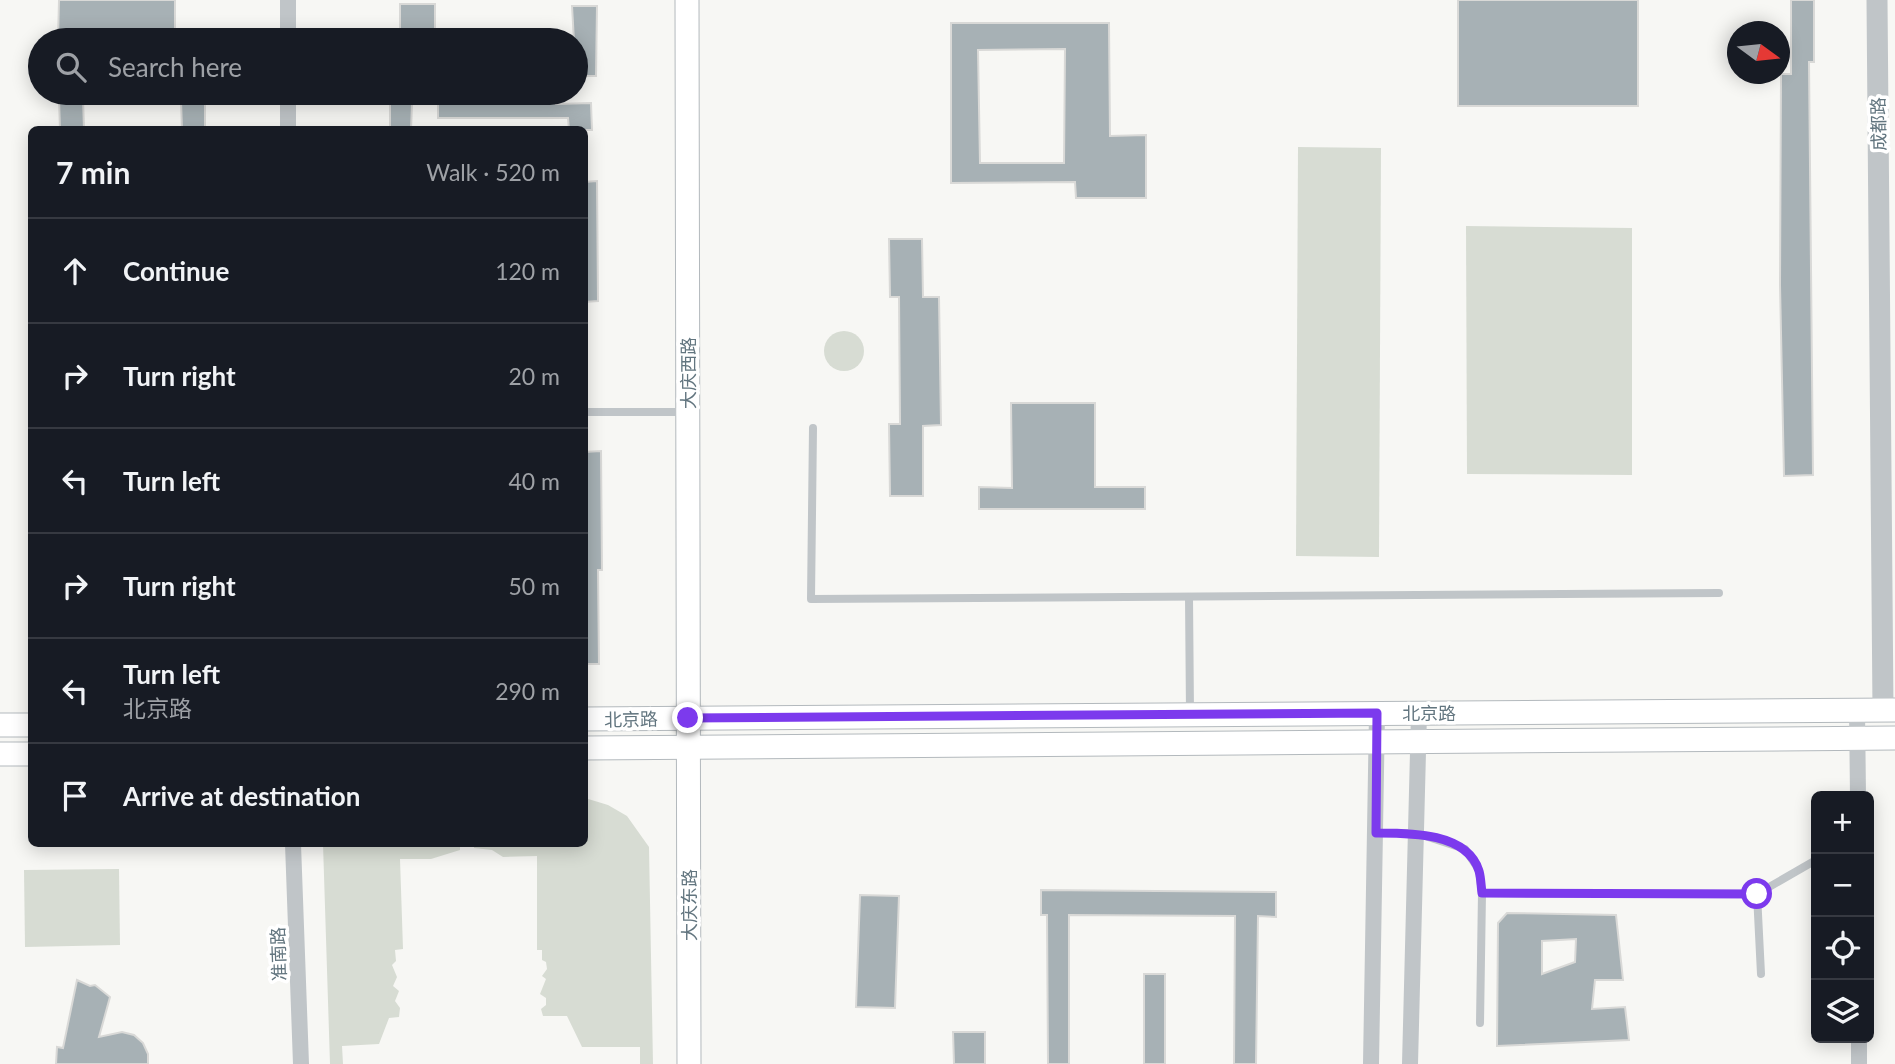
<!DOCTYPE html>
<html lang="en">
<head>
<meta charset="utf-8">
<style>
  body { margin:0; font-family:Lato,"Noto Sans SC",sans-serif; background:#242831; color:#f1f3f6 }
  .controls { position:absolute; right:21px; bottom:21px; display:grid; overflow:hidden; border-radius:10px; box-shadow:0 4px 18px #0003 }
  .controls button { width:63px; height:63px; display:grid; place-items:center; padding:0; border:0; border-bottom:2px solid #363941; background:#171b24; color:#f1f3f6; font:35px sans-serif }
  .compass { position:absolute; left:1727px; top:21px; width:63px; height:63px; border-radius:50%; background:#171b24; box-shadow:0 4px 18px #0003; rotate:105deg }
  .stop { position:absolute; width:21px; height:21px; margin:-16px; border:5px solid #7c3aed; border-radius:50%; background:#fff }
  .stop.end { background:#7c3aed; border-color:#fff; box-shadow:0 2px 7px #0008 }
  .list { margin:0; padding:0; list-style:none }
  h2 { display:flex; justify-content:space-between; align-items:center; height:91px; margin:0; padding:0 28px; font-size:30px }
  h2 small { font-size:23px; font-weight:400; color:#9ea1a6 }
  .list li { display:grid; grid-template-columns:46px 1fr auto; gap:21px; align-items:center; box-sizing:border-box; height:105px; padding:0 28px; border-top:2px solid #363941 }
  .list b { display:block; font-size:26px; white-space:nowrap }
  .list p { margin:0; font-size:23px; white-space:nowrap; color:#9ea1a6 }
  .list em { font-size:23px; font-style:normal; color:#9ea1a6 }
  .icon { flex:none; width:38px; height:38px; fill:none; stroke:currentColor; stroke-width:2; stroke-linecap:round; stroke-linejoin:round }
  .map { position:relative; flex:none; width:1895px; height:1064px; overflow:hidden }
  .search { position:absolute; background:#171b24; box-shadow:0 4px 18px #0003; left:28px; top:28px; width:560px; height:77px; display:flex; align-items:center; gap:18px; box-sizing:border-box; padding:0 24px; border-radius:38px; color:#9ea1a6; font-size:26px }
  .panel { position:absolute; background:#171b24; box-shadow:0 4px 18px #0003; left:28px; top:126px; width:560px; height:721px; border-radius:10px }
  .map>svg:first-child { display:block }
  .green { fill:#d7dcd3 }
  .building { fill:#a7b1b5; stroke:#d9d9d7; stroke-width:2; fill-rule:evenodd }
  .lines { fill:none; stroke-linecap:round; stroke-linejoin:round }
  .secondary-casing { stroke:#b3b9bd; stroke-width:25 }
  .service { stroke:#c0c5c8; stroke-width:8 }
  .minor { stroke:#c0c5c8; stroke-width:16 }
  .tertiary { stroke:#c0c5c8; stroke-width:21 }
  .secondary { stroke:#fff; stroke-width:23 }
  .route { stroke:#7c3aed; stroke-width:9 }
  .labels { text-anchor:middle; dominant-baseline:central; stroke-width:7; stroke-linejoin:round; paint-order:stroke }
  .street-label { font-size:18px; fill:#62757f; stroke:#fff }
</style>
</head>
<body>
<div class="map">
<svg width="1895" height="1064" viewBox="0 0 1895 1064">
  <rect width="100%" height="100%" fill="#f7f7f4"/>
  <!-- green -->
  <g class="green">
    <path d="M 1298,147 L 1381,148 L 1379,557 L 1296,556 Z"/>
    <path d="M 1466,226 L 1632,228 L 1632,475 L 1467,474 Z"/>
    <circle cx="844" cy="351" r="20"/>
    <path d="M 585,798 L 608,805 L 627,816 L 649,847 L 653,1064 L 640,1064 L 640,1047 L 582,1047 L 567,1016 L 543,1016 L 541,1009 L 546,1005 L 546,998 L 540,994 L 546,979 L 542,976 L 547,969 L 546,962 L 542,960 L 542,950 L 537,950 L 537,856 L 503,857 L 492,850 L 474,848 L 474,844 L 584,844 Z"/>
    <path d="M 323,844 L 460,844 L 460,850 L 431,859 L 400,859 L 403,949 L 395,950 L 396,961 L 392,965 L 397,977 L 393,986 L 399,991 L 395,1001 L 400,1008 L 399,1017 L 389,1018 L 379,1044 L 342,1046 L 343,1064 L 330,1064 Z"/>
    <path d="M 119,869 L 120,945 L 25,947 L 24,870 Z"/>
  </g>
  <!-- building -->
  <g class="building">
    <path d="M 59,0 L 175,0 L 175,40 L 58,40 Z"/>
    <rect x="1458" y="0" width="180" height="106"/>
    <path d="M 1791,0 L 1814,0 L 1814,62 L 1809,62 L 1813,475 L 1784,476 L 1780,285 L 1781,74 L 1791,74 Z"/>
    <rect x="400" y="4" width="35" height="36"/>
    <path d="M 572,6 L 597,6 L 596,76 L 576,76 Z"/>
    <path d="M 951,23 L 1109,23 L 1110,136 L 1146,135 L 1146,198 L 1076,198 L 1075,182 L 951,183 ZM 1065,49 L 1064,163 L 980,163 L 978,50 Z"/>
    <path d="M 438,93 L 556,93 L 556,104 L 591,103 L 592,130 L 569,130 L 568,118 L 438,118 Z"/>
    <path d="M 59,98 L 83,98 L 84,130 L 60,130 Z"/>
    <path d="M 205,99 L 205,130 L 182,130 L 181,100 Z"/>
    <path d="M 390,104 L 412,104 L 411,130 L 390,130 Z"/>
    <path d="M 597,181 L 598,301 L 584,302 L 584,182 Z"/>
    <path d="M 889,239 L 922,239 L 923,297 L 939,297 L 941,425 L 923,426 L 923,496 L 890,496 L 889,424 L 900,424 L 899,297 L 890,297 Z"/>
    <path d="M 1011,403 L 1095,403 L 1095,487 L 1145,487 L 1145,509 L 979,509 L 979,487 L 1012,488 Z"/>
    <path d="M 601,451 L 602,570 L 598,570 L 599,664 L 584,664 L 584,452 Z"/>
    <path d="M 1041,890 L 1276,892 L 1276,917 L 1258,916 L 1256,1064 L 1234,1064 L 1235,916 L 1069,915 L 1069,1064 L 1048,1064 L 1047,915 L 1041,915 Z"/>
    <path d="M 860,895 L 899,896 L 895,1008 L 856,1007 Z"/>
    <path d="M 1507,913 L 1616,915 L 1623,980 L 1595,980 L 1592,1009 L 1625,1007 L 1629,1040 L 1497,1046 L 1498,923 ZM 1576,939 L 1575,962 L 1542,974 L 1542,941 Z"/>
    <rect x="1144" y="974" width="21" height="90"/>
    <path d="M 77,980 L 90,986 L 95,985 L 110,997 L 99,1037 L 122,1032 L 134,1035 L 143,1043 L 148,1054 L 148,1064 L 56,1064 L 57,1047 L 63,1048 Z"/>
    <path d="M 953,1032 L 985,1032 L 985,1064 L 954,1064 Z"/>
  </g>
  <g class="lines">
    <defs>
      <g id="secondary">
        <path d="M 687,0 L 689,1064"/>
        <path d="M 584,719 L 1895,710"/>
        <path d="M 0,725 L 32,725"/>
        <path d="M 584,748 L 1895,738"/>
        <path d="M 0,754 L 32,754"/>
      </g>
    </defs>
    <!-- secondary casing -->
    <use href="#secondary" class="secondary-casing"/>
    <!-- service -->
    <g class="service">
      <path d="M 584,412 L 685,412"/>
      <path d="M 813,428 L 811,599 L 1719,593"/>
      <path d="M 1189,597 L 1190,713"/>
      <path d="M 1375,833 L 1416,833 L 1465,849 L 1479,870 L 1482,893 L 1480,1023"/>
      <path d="M 1482,893 L 1757,894 L 1816,860"/>
      <path d="M 1757,894 L 1761,974"/>
    </g>
    <!-- minor -->
    <g class="minor">
      <path d="M 288,0 L 288,40"/>
      <path d="M 288,93 L 288,130"/>
      <path d="M 1857,710 L 1858,796"/>
      <path d="M 293,844 L 301,1064"/>
      <path d="M 1859,1038 L 1859,1064"/>
      <path d="M 1371,1064 L 1377,713"/>
      <path d="M 1410,1064 L 1419,713"/>
    </g>
    <!-- tertiary -->
    <path class="tertiary" d="M 1877,0 L 1883,710"/>
    <!-- secondary -->
    <use href="#secondary" class="secondary"/>
  </g>
  <g class="lines">
    <!-- route -->
    <path class="route" d="M 688,718 L 1377,713 L 1376,833 C 1408,833 1467,832 1479,871 C 1481,878 1481,886 1482,893 L 1757,894"/>
  </g>
  <g class="labels">
    <!-- street labels -->
    <g class="street-label">
      <text transform="translate(1878 124) rotate(-91)">成都路</text>
      <text transform="translate(688 373) rotate(-90)">大庆西路</text>
      <text x="1429" y="713">北京路</text>
      <text transform="translate(631 719) rotate(-1)">北京路</text>
      <text transform="translate(689 905) rotate(-90)">大庆东路</text>
      <text transform="translate(278 954) rotate(-92)">准南路</text>
    </g>
  </g>
</svg>
<div class="controls">
<button>+</button>
<button>−</button>
<button><svg class="icon" aria-label="locate" viewBox="0 0 24 24"><circle cx="12" cy="12" r="6"/><path d="M12 2v4M12 18v4M2 12h4M18 12h4"/></svg></button>
<button><svg class="icon" aria-label="layers" viewBox="0 0 24 24"><path d="M12 4l9 5-9 5-9-5zM3 14l9 5 9-5"/></svg></button>
</div>
<svg class="compass" viewBox="-18 -18 36 36"><path d="M0-13l5 13h-10z" fill="#e53935"/><path d="M0 13l5-13h-10z" fill="#9ea1a6"/></svg>
<div class="stop" style="left:1757px;top:894px"></div>
<div class="stop end" style="left:688px;top:718px"></div>
<div class="search"><svg class="icon" aria-label="search" viewBox="0 0 24 24"><circle cx="10" cy="10" r="6"/><path d="M15 15l6 6"/></svg>Search here</div>
<section class="panel">
<h2>7 min<small>Walk · 520 m</small></h2>
<ul class="list">
<li><svg class="icon" aria-label="ahead" viewBox="0 0 24 24"><path d="M12 20V5M6 11l6-6 6 6"/></svg><div><b>Continue</b></div><em>120 m</em></li>
<li><svg class="icon" aria-label="right" viewBox="0 0 24 24"><path d="M7 20v-9h11M14 6l5 5-5 5"/></svg><div><b>Turn right</b></div><em>20 m</em></li>
<li><svg class="icon" aria-label="left" viewBox="0 0 24 24"><path d="M17 20v-9H6M10 6l-5 5 5 5"/></svg><div><b>Turn left</b></div><em>40 m</em></li>
<li><svg class="icon" aria-label="right" viewBox="0 0 24 24"><path d="M7 20v-9h11M14 6l5 5-5 5"/></svg><div><b>Turn right</b></div><em>50 m</em></li>
<li><svg class="icon" aria-label="left" viewBox="0 0 24 24"><path d="M17 20v-9H6M10 6l-5 5 5 5"/></svg><div><b>Turn left</b><p>北京路</p></div><em>290 m</em></li>
<li><svg class="icon" aria-label="arrive" viewBox="0 0 24 24"><path d="M6 21V4h12l-3 4 3 4H6"/></svg><div><b>Arrive at destination</b></div></li>
</ul>
</section>
</div>
</body>
</html>
